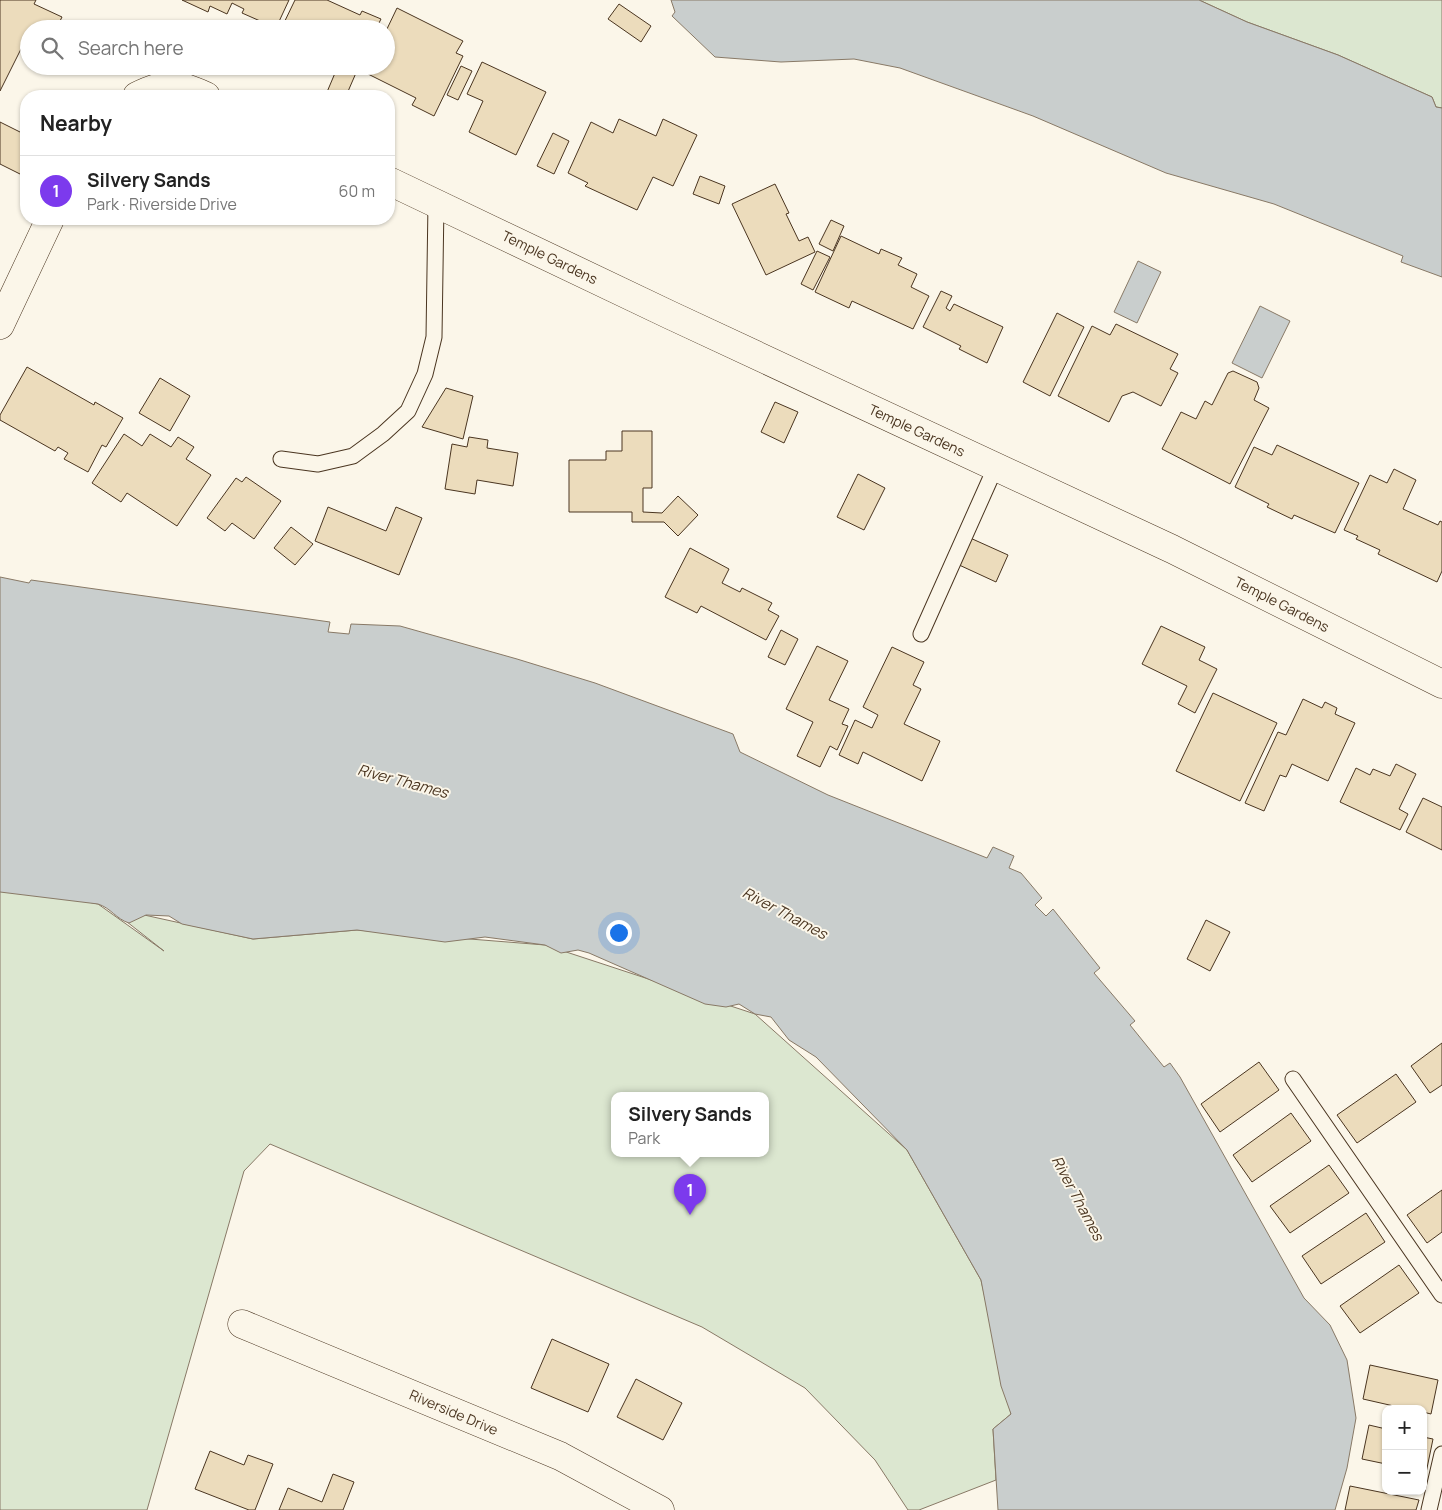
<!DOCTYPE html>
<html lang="en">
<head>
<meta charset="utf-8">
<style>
  body { margin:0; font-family:Manrope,sans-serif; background:#f2f2f2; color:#222 }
  .controls { position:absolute; right:15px; bottom:15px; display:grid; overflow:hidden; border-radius:10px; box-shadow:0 1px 4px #0004 }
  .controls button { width:45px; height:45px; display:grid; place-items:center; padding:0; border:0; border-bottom:1px solid #e0e0e0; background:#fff; color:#222; font:25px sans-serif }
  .you { position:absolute; left:618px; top:932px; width:18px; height:18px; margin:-12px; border:4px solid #fff; border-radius:50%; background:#1a73e8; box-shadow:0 0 0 8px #1a73e833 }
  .badge { display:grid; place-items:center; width:32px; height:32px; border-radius:50%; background:#7c3aed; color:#fff; font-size:16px; font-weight:700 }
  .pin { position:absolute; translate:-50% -41px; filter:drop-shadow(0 1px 2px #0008) }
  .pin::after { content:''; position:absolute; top:26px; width:18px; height:15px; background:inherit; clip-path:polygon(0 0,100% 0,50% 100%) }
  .popup { position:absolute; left:611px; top:1092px; width:158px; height:65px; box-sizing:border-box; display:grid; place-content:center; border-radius:10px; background:#fff; filter:drop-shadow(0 1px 4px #0005); font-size:16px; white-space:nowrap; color:#767676 }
  .popup b { font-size:19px; color:#222 }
  .popup::after { content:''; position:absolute; left:50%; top:100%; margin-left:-10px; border:10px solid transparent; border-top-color:#fff }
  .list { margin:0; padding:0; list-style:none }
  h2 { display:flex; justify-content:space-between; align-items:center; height:65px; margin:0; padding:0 20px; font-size:21px }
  h2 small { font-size:16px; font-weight:400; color:#767676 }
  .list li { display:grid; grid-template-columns:32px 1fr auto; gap:15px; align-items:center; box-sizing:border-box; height:70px; padding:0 20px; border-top:1px solid #e0e0e0 }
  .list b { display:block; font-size:19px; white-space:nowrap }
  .list p { margin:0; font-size:16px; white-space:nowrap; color:#767676 }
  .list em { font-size:16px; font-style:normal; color:#767676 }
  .icon { flex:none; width:28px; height:28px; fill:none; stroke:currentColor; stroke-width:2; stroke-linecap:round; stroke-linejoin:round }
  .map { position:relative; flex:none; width:1442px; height:1510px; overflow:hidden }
  .search { position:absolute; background:#fff; box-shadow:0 1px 4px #0004; left:20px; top:20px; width:375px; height:55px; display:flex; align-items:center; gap:12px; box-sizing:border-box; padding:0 18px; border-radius:28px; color:#767676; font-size:19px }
  .panel { position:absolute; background:#fff; box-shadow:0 1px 4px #0004; left:20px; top:90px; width:375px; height:135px; border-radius:20px }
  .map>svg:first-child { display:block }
  .green { fill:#dce7d0; stroke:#887966; fill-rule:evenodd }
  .water { fill:#c9cecd; stroke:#887966 }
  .building { fill:#ecdcbc; stroke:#4a3520 }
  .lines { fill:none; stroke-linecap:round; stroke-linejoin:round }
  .service-casing { stroke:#4a3520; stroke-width:17 }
  .minor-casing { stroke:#4a3520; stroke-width:29 }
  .service { stroke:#fbf6e9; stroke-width:15 }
  .minor { stroke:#fbf6e9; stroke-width:28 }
  .labels { text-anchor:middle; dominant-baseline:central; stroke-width:4; stroke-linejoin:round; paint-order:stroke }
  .street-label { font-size:14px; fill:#4a3520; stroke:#fbf6e9 }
  .water-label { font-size:15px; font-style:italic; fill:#4a3520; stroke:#fbf6e9 }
</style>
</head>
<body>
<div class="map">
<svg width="1442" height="1510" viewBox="0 0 1442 1510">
  <rect width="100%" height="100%" fill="#fbf6e9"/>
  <!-- green -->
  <g class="green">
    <path d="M 1199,0 L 1442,0 L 1442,108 L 1436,107 L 1432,97 L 1338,55 L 1247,22 Z"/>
    <path d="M 0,884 L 98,904 L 164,951 L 108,907 L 253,939 L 357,930 L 545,945 L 755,1014 L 907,1150 L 981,1280 L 1011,1414 L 993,1429 L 996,1480 L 919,1510 L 908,1510 L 875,1460 L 805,1388 L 702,1327 L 270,1144 L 244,1171 L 147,1510 L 0,1510 ZM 615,1096 L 765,1096 L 765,1154 L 615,1154 Z"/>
  </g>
  <!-- water -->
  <g class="water">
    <path d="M 671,0 L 1199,0 L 1247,22 L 1338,55 L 1432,97 L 1436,107 L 1442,108 L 1442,277 L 1401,262 L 1403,256 L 1274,204 L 1166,173 L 1033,116 L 900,68 L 854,59 L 781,62 L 715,57 L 672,16 L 675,12 Z"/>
    <path d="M 1138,261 L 1161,272 L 1137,323 L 1114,312 Z"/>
    <path d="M 1260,306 L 1290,321 L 1262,378 L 1232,363 Z"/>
    <path d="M 0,577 L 29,583 L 31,580 L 330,622 L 328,632 L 349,634 L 351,624 L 400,626 L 517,659 L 595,683 L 733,734 L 740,752 L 828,795 L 987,858 L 993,847 L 1014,856 L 1009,868 L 1021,873 L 1042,898 L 1035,905 L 1046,916 L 1053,909 L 1100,968 L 1094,973 L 1135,1021 L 1130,1025 L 1164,1067 L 1170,1063 L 1180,1077 L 1304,1298 L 1330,1325 L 1347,1360 L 1356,1418 L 1347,1468 L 1335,1510 L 998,1510 L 993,1429 L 1011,1414 L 1001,1386 L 981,1280 L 907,1150 L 816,1057 L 789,1040 L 771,1017 L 755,1014 L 739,1004 L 726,1007 L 705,1004 L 589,953 L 578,950 L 561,953 L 545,945 L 485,937 L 445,942 L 357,930 L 253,939 L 182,924 L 169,916 L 146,915 L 129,923 C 116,919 111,908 98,904 L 0,892 Z"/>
  </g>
  <!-- building -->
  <g class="building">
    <path d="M 0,0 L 36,0 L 34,4 L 62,17 L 56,29 L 29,29 L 29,53 L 21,49 L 0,91 Z"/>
    <path d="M 182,0 L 289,0 L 276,28 L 242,13 L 244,9 L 232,3 L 227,14 L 210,6 L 208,12 Z"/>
    <path d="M 295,0 L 327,0 L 360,15 L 362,11 L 381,19 L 376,29 L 281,29 Z"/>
    <path d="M 619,4 L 651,26 L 641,42 L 608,19 Z"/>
    <path d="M 397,8 L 463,41 L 456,53 L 463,56 L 434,116 L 412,105 L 416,98 L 366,73 L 369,66 L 386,66 L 386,31 Z"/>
    <path d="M 482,62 L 546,92 L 516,155 L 469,132 L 483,101 L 467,94 Z"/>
    <path d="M 338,66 L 359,66 L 346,96 L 335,96 L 327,92 Z"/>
    <path d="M 461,66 L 472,71 L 458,100 L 447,95 Z"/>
    <path d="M 619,119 L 656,136 L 663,119 L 697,135 L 673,186 L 653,177 L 637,210 L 585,186 L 588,183 L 568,173 L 591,122 L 613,133 Z"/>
    <path d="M 0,122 L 26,135 L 26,177 L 0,164 Z"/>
    <path d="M 553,133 L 569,141 L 554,174 L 537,166 Z"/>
    <path d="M 700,176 L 725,186 L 719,204 L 693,194 Z"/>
    <path d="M 775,184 L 789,213 L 786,214 L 799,241 L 808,237 L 815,252 L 766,275 L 732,204 Z"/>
    <path d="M 831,220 L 844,226 L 833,251 L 819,244 Z"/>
    <path d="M 841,236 L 879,254 L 881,249 L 902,258 L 898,265 L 917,274 L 911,287 L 929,296 L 913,329 L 852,301 L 849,308 L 815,292 Z"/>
    <path d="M 817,251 L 830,257 L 813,290 L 801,284 Z"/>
    <path d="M 941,291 L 952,296 L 946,308 L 950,311 L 954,304 L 1003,327 L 987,363 L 959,349 L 961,346 L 923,327 Z"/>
    <path d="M 1057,313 L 1084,327 L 1050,396 L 1023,382 Z"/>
    <path d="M 1116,324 L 1178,354 L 1170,369 L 1178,373 L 1161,406 L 1133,392 L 1122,396 L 1109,422 L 1058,396 L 1092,326 L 1110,335 Z"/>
    <path d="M 27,367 L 94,405 L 95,402 L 123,418 L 106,447 L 102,445 L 88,472 L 64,459 L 68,453 L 58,447 L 55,451 L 0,420 L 0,415 Z"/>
    <path d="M 1233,371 L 1257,382 L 1259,388 L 1254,400 L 1269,408 L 1230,484 L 1162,449 L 1181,412 L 1196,419 L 1205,401 L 1212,405 L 1228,373 Z"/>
    <path d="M 160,378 L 190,396 L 170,431 L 139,413 Z"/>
    <path d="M 446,388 L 473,396 L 463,439 L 422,427 Z"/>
    <path d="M 775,402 L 798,412 L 784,443 L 761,432 Z"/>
    <path d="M 622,431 L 652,431 L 652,488 L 643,488 L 643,512 L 662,513 L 678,496 L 698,515 L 678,536 L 664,522 L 632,522 L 632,512 L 569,512 L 569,460 L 606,460 L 606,451 L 622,451 Z"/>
    <path d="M 124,434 L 142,446 L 150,434 L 171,447 L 178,437 L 194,447 L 186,459 L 211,475 L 177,526 L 127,493 L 121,502 L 92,483 Z"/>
    <path d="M 469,437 L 488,440 L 487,448 L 518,453 L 513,486 L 477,480 L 475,494 L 445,489 L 452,444 L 467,447 Z"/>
    <path d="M 1277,445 L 1359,483 L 1335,533 L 1294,515 L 1292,519 L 1267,507 L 1269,504 L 1235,487 L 1254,447 L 1272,455 Z"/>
    <path d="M 1394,469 L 1416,480 L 1403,509 L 1438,525 L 1440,521 L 1442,522 L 1442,571 L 1437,582 L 1378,554 L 1380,550 L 1356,539 L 1358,536 L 1344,530 L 1370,475 L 1387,483 Z"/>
    <path d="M 858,474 L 885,488 L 864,530 L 837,517 Z"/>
    <path d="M 246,477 L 281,501 L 254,539 L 232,523 L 225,531 L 207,518 L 236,478 L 242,482 Z"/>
    <path d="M 328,507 L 386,531 L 396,507 L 422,518 L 399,575 L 315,541 Z"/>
    <path d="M 291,527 L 313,544 L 295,565 L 274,548 Z"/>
    <path d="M 968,537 L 1008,555 L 996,582 L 957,564 Z"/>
    <path d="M 690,548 L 729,569 L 722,583 L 740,592 L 742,588 L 772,603 L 768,610 L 779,616 L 766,640 L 701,606 L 697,613 L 665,597 Z"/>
    <path d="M 1161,626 L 1205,647 L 1199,660 L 1217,669 L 1195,713 L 1178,704 L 1187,686 L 1142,664 Z"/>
    <path d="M 781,630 L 798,639 L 785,665 L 768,657 Z"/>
    <path d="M 817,646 L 848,661 L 829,700 L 849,709 L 842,724 L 848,726 L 837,750 L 830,746 L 820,767 L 797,756 L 813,722 L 786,709 Z"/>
    <path d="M 892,647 L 924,662 L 913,685 L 921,689 L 904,724 L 940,741 L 922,781 L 863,752 L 858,764 L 839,755 L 855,720 L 872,728 L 878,715 L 863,707 Z"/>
    <path d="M 1213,693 L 1277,723 L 1240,801 L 1176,771 Z"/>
    <path d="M 1303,699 L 1322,708 L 1325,702 L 1337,708 L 1335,714 L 1355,723 L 1328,781 L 1292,764 L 1286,777 L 1280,775 L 1264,811 L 1245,803 L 1278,732 L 1286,735 Z"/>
    <path d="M 1396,764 L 1416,774 L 1399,809 L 1408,814 L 1400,830 L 1340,802 L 1356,768 L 1370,775 L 1373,769 L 1390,776 Z"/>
    <path d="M 1423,798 L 1442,807 L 1442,850 L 1406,832 Z"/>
    <path d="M 1206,920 L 1230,932 L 1210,971 L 1187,959 Z"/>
    <path d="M 1442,1043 L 1442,1085 L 1430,1093 L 1411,1066 Z"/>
    <path d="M 1259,1062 L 1279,1090 L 1220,1132 L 1201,1104 Z"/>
    <path d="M 1396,1074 L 1416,1102 L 1357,1143 L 1337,1115 Z"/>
    <path d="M 1291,1113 L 1311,1141 L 1252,1182 L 1233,1155 Z"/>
    <path d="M 1329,1165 L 1349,1193 L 1290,1233 L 1270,1206 Z"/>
    <path d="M 1442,1190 L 1442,1232 L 1427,1243 L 1407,1215 Z"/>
    <path d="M 1366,1213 L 1385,1242 L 1321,1284 L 1302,1256 Z"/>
    <path d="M 1399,1265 L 1419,1293 L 1360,1333 L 1340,1306 Z"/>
    <path d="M 552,1339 L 609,1364 L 588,1412 L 531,1388 Z"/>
    <path d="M 1370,1365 L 1438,1380 L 1431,1414 L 1423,1412 L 1423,1409 L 1407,1409 L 1363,1399 Z"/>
    <path d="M 636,1379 L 682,1403 L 663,1440 L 617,1417 Z"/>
    <path d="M 1369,1425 L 1386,1429 L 1386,1464 L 1362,1459 Z"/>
    <path d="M 1423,1437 L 1433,1439 L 1426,1473 L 1423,1472 Z"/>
    <path d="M 210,1451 L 244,1465 L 248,1455 L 273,1464 L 255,1510 L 249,1510 L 195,1489 Z"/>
    <path d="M 333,1474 L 354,1482 L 343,1510 L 279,1510 L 288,1488 L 322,1502 Z"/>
    <path d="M 1350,1486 L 1419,1500 L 1416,1510 L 1345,1510 Z"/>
  </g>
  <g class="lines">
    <defs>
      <g id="service">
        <path d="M 281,459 L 318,464 L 353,456 L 383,434 L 408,411 L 425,374 L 434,337 L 436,203"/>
        <path d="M 921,634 L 996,466"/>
        <path d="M 1293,1079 L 1442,1295"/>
        <path d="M 1429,1510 L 1442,1454"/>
      </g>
      <g id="minor">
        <path d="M 137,96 C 167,81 176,83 206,96"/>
        <path d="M 389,181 L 670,315 L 1172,549 L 1442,684"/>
        <path d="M 0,325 L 50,219"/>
        <path d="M 242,1324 L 560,1456 L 660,1510"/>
      </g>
    </defs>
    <!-- service casing -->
    <use href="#service" class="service-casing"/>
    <!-- minor casing -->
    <use href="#minor" class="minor-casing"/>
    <!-- service -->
    <use href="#service" class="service"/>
    <!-- minor -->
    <use href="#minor" class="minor"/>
  </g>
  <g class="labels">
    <!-- street labels -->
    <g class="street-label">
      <text transform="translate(550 257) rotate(26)">Temple Gardens</text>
      <text transform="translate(917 430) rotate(25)">Temple Gardens</text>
      <text transform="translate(1282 604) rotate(27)">Temple Gardens</text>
      <text transform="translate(454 1412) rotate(23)">Riverside Drive</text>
    </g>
    <!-- water labels -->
    <g class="water-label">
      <text transform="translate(403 781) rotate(15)">River Thames</text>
      <text transform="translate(785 913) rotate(28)">River Thames</text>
      <text transform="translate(1078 1198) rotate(62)">River Thames</text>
    </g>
  </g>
</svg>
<div class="controls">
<button>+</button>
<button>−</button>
</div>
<div class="you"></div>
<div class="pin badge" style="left:690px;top:1215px">1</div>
<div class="popup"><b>Silvery Sands</b>Park</div>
<div class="search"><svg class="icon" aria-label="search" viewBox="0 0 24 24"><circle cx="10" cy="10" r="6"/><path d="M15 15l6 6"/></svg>Search here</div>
<section class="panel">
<h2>Nearby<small></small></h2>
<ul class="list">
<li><span class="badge">1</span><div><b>Silvery Sands</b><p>Park · Riverside Drive</p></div><em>60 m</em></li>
</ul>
</section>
</div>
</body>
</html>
